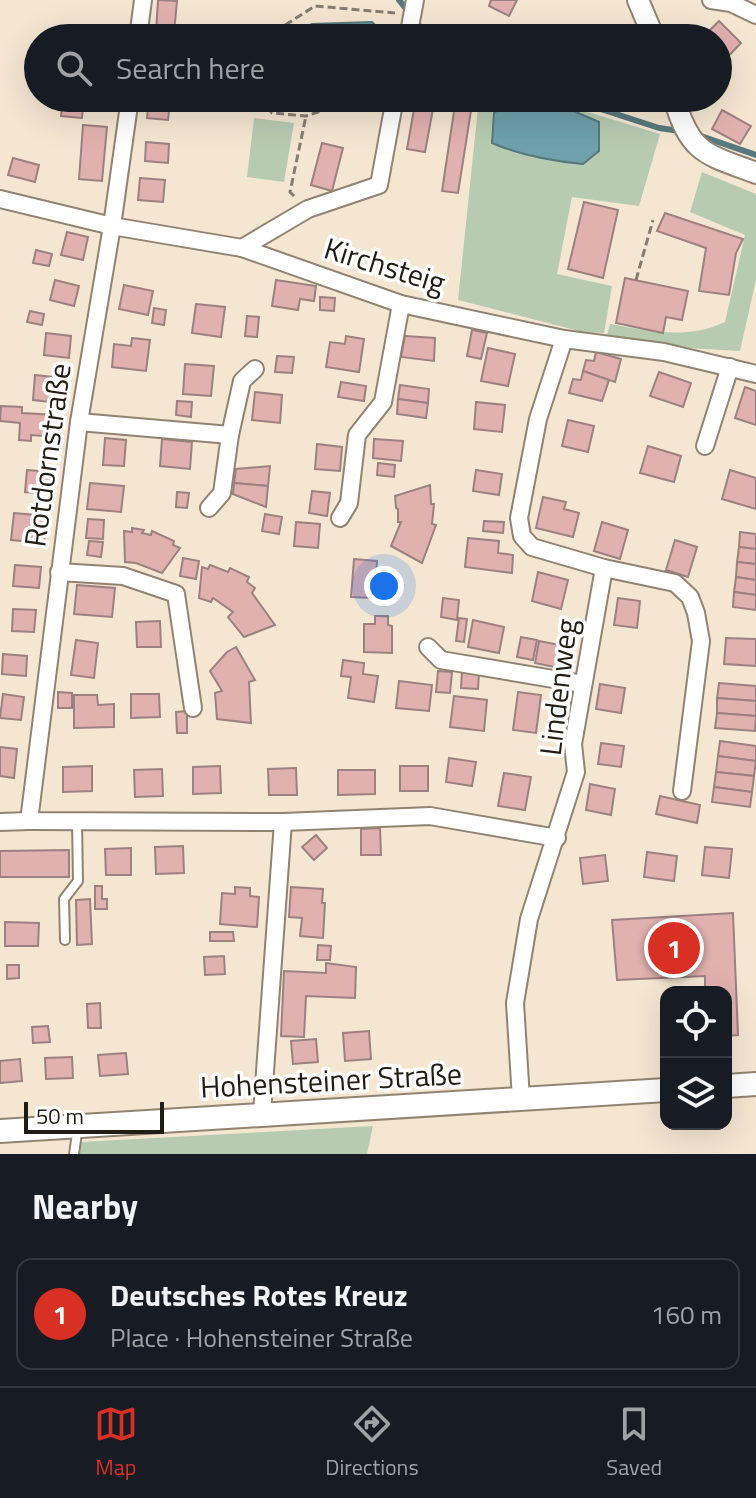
<!DOCTYPE html>
<html lang="en">
<head>
<meta charset="utf-8">
<style>
  body { margin:0; font-family:"Titillium Web",sans-serif; background:#242831; color:#f1f3f6 }
  .controls { position:absolute; right:24px; bottom:24px; display:grid; overflow:hidden; border-radius:16px; box-shadow:0 8px 32px #0002 }
  .controls button { width:72px; height:72px; display:grid; place-items:center; padding:0; border:0; border-bottom:2px solid #363941; background:#171b24; color:#f1f3f6; font:40px sans-serif }
  .scale { position:absolute; left:24px; bottom:20px; width:140px; box-sizing:border-box; padding-left:8px; border:4px solid #211c14; border-top:0; font-size:22px; line-height:28px; white-space:nowrap; color:#211c14; -webkit-text-stroke:6px #fff; paint-order:stroke }
  .you { position:absolute; left:384px; top:586px; width:28px; height:28px; margin:-20px; border:6px solid #fff; border-radius:50%; background:#1a73e8; box-shadow:0 0 0 12px #1a73e833 }
  .badge { display:grid; place-items:center; width:52px; height:52px; border-radius:50%; background:#d93025; color:#fff; font-size:26px; font-weight:700 }
  .pin { position:absolute; translate:-50% -50%; border:4px solid #fff; box-shadow:0 2px 8px #0006 }
  .list { margin:0; padding:0; list-style:none }
  h2 { display:flex; justify-content:space-between; align-items:center; height:104px; margin:0; padding:0 32px; font-size:34px }
  h2 small { font-size:26px; font-weight:400; color:#9ea1a6 }
  .list li { display:grid; grid-template-columns:52px 1fr auto; gap:24px; align-items:center; box-sizing:border-box; height:112px; margin:0 16px 16px; padding:0 16px; border:2px solid #363941; border-radius:16px }
  .list b { display:block; font-size:30px; white-space:nowrap }
  .list p { margin:0; font-size:26px; white-space:nowrap; color:#9ea1a6 }
  .list em { font-size:26px; font-style:normal; color:#9ea1a6 }
  .icon { flex:none; width:44px; height:44px; fill:none; stroke:currentColor; stroke-width:2; stroke-linecap:round; stroke-linejoin:round }
  .map { position:relative; flex:none; width:756px; height:1154px; overflow:hidden }
  .search { position:absolute; background:#171b24; box-shadow:0 8px 32px #0002; left:24px; right:24px; top:24px; height:88px; display:flex; align-items:center; gap:20px; box-sizing:border-box; padding:0 28px; border-radius:44px; color:#9ea1a6; font-size:30px }
  .sheet { height:232px; background:#171b24 }
  nav { display:flex; justify-content:space-around; align-items:center; box-sizing:border-box; height:112px; border-top:2px solid #363941; background:#171b24; font-size:22px; color:#9ea1a6 }
  nav a { display:grid; justify-items:center; gap:4px }
  nav .on { color:#d93025 }
  .map>svg:first-child { display:block }
  .green { fill:#b7cbb1 }
  .water { fill:#6ea1ab; stroke:#57797e; stroke-width:2 }
  .lines { fill:none; stroke-linecap:round; stroke-linejoin:round }
  .stream { stroke:#57797e; stroke-width:6 }
  .building { fill:#e1b1af; stroke:#9b8180; stroke-width:2 }
  .service-casing { stroke:#918371; stroke-width:12 }
  .minor-casing { stroke:#918371; stroke-width:20 }
  .tertiary-casing { stroke:#918371; stroke-width:24 }
  .secondary-casing { stroke:#918371; stroke-width:26 }
  .path { stroke:#857c6e; stroke-width:3; stroke-dasharray:8 4; stroke-linecap:butt }
  .service { stroke:#fff; stroke-width:8 }
  .minor { stroke:#fff; stroke-width:16 }
  .tertiary { stroke:#fff; stroke-width:20 }
  .secondary { stroke:#fff; stroke-width:22 }
  .labels { text-anchor:middle; dominant-baseline:central; stroke-width:7; stroke-linejoin:round; paint-order:stroke }
  .street-label { font-size:30px; fill:#211c14; stroke:#fff }
</style>
</head>
<body>
<div class="map">
<svg width="756" height="1154" viewBox="0 0 756 1154">
  <rect width="100%" height="100%" fill="#f5e6d2"/>
  <!-- green -->
  <g class="green">
    <path d="M 479,98 L 542,98 L 660,134 L 639,206 L 572,197 L 557,274 L 612,286 L 604,333 L 583,332 L 458,300 Z"/>
    <path d="M 254,118 L 294,123 L 284,182 L 247,177 Z"/>
    <path d="M 702,172 L 756,194 L 756,280 L 740,351 L 670,347 L 607,335 L 610,324 C 649,331 687,340 725,322 L 745,235 L 690,212 Z"/>
    <path d="M 373,1126 L 367,1154 L 80,1154 L 81,1142 Z"/>
  </g>
  <!-- water -->
  <g class="water">
    <path d="M 372,22 L 381,31 L 379,38 L 283,38 L 312,24 Z"/>
    <path d="M 515,98 L 546,99 L 599,122 L 599,151 L 583,164 C 551,161 522,156 492,143 L 494,113 Z"/>
  </g>
  <g class="lines">
    <!-- stream -->
    <g class="stream">
      <path d="M 399,0 L 429,38"/>
      <path d="M 567,98 L 659,128 L 680,131"/>
      <path d="M 695,134 L 756,155"/>
    </g>
  </g>
  <!-- building -->
  <g class="building">
    <path d="M 158,0 L 177,1 L 174,33 L 156,32 Z"/>
    <path d="M 491,0 L 517,0 L 509,16 L 489,6 Z"/>
    <path d="M 719,21 L 741,43 L 718,67 L 718,38 L 702,38 Z"/>
    <path d="M 63,98 L 84,98 L 82,118 L 61,116 Z"/>
    <path d="M 149,98 L 170,101 L 168,120 L 147,118 Z"/>
    <path d="M 416,98 L 435,98 L 425,152 L 407,149 Z"/>
    <path d="M 456,98 L 473,98 L 458,193 L 442,191 Z"/>
    <path d="M 722,110 L 751,126 L 740,144 L 712,129 Z"/>
    <path d="M 83,125 L 107,127 L 102,181 L 79,179 Z"/>
    <path d="M 146,142 L 169,144 L 168,163 L 145,161 Z"/>
    <path d="M 322,143 L 343,148 L 332,191 L 311,185 Z"/>
    <path d="M 13,158 L 39,165 L 35,182 L 8,175 Z"/>
    <path d="M 140,178 L 165,180 L 163,202 L 138,200 Z"/>
    <path d="M 584,202 L 618,210 L 603,278 L 568,269 Z"/>
    <path d="M 665,213 L 743,239 L 736,253 L 729,295 L 699,291 L 706,248 L 657,231 Z"/>
    <path d="M 67,232 L 88,237 L 83,260 L 61,255 Z"/>
    <path d="M 36,250 L 52,254 L 49,266 L 33,263 Z"/>
    <path d="M 625,278 L 688,291 L 682,320 L 666,317 L 663,333 L 616,323 Z"/>
    <path d="M 55,280 L 79,286 L 74,306 L 50,300 Z"/>
    <path d="M 276,280 L 316,286 L 314,301 L 300,299 L 298,310 L 272,306 Z"/>
    <path d="M 124,285 L 153,291 L 148,315 L 119,309 Z"/>
    <path d="M 320,297 L 335,298 L 334,311 L 320,310 Z"/>
    <path d="M 196,304 L 225,307 L 221,337 L 192,333 Z"/>
    <path d="M 154,308 L 166,310 L 164,325 L 152,323 Z"/>
    <path d="M 30,311 L 44,314 L 42,325 L 27,322 Z"/>
    <path d="M 247,316 L 259,317 L 257,337 L 245,336 Z"/>
    <path d="M 472,330 L 487,333 L 481,359 L 467,356 Z"/>
    <path d="M 46,333 L 71,336 L 69,358 L 44,355 Z"/>
    <path d="M 346,336 L 364,339 L 359,372 L 326,367 L 330,342 L 345,344 Z"/>
    <path d="M 405,336 L 435,338 L 434,361 L 401,357 Z"/>
    <path d="M 132,338 L 150,340 L 146,371 L 112,367 L 114,344 L 131,346 Z"/>
    <path d="M 488,348 L 515,354 L 508,386 L 481,381 Z"/>
    <path d="M 596,352 L 621,359 L 615,382 L 583,371 L 586,360 L 594,361 Z"/>
    <path d="M 277,356 L 294,357 L 292,373 L 275,372 Z"/>
    <path d="M 185,364 L 214,366 L 211,396 L 183,394 Z"/>
    <path d="M 583,371 L 609,380 L 602,401 L 569,393 L 573,379 L 581,380 Z"/>
    <path d="M 659,372 L 691,383 L 683,407 L 650,396 Z"/>
    <path d="M 35,375 L 62,378 L 60,403 L 33,400 Z"/>
    <path d="M 341,382 L 366,386 L 364,401 L 338,397 Z"/>
    <path d="M 400,385 L 429,389 L 428,403 L 398,399 Z"/>
    <path d="M 745,387 L 756,391 L 756,425 L 735,418 Z"/>
    <path d="M 255,392 L 282,395 L 280,423 L 252,420 Z"/>
    <path d="M 398,399 L 428,403 L 426,418 L 397,414 Z"/>
    <path d="M 177,401 L 192,402 L 191,417 L 176,415 Z"/>
    <path d="M 476,402 L 505,405 L 502,432 L 474,429 Z"/>
    <path d="M 1,406 L 22,407 L 22,413 L 57,415 L 56,437 L 31,435 L 31,441 L 19,440 L 20,423 L 0,421 Z"/>
    <path d="M 568,420 L 594,426 L 588,452 L 562,446 Z"/>
    <path d="M 105,438 L 126,440 L 124,466 L 103,465 Z"/>
    <path d="M 162,439 L 192,442 L 190,469 L 160,466 Z"/>
    <path d="M 374,439 L 403,441 L 401,461 L 373,458 Z"/>
    <path d="M 317,444 L 342,447 L 340,471 L 315,469 Z"/>
    <path d="M 648,446 L 681,456 L 674,482 L 640,473 Z"/>
    <path d="M 378,463 L 395,465 L 394,477 L 377,475 Z"/>
    <path d="M 270,466 L 268,486 L 234,483 L 236,469 Z"/>
    <path d="M 27,470 L 52,472 L 50,494 L 25,492 Z"/>
    <path d="M 476,470 L 502,474 L 499,495 L 473,491 Z"/>
    <path d="M 730,470 L 756,478 L 756,509 L 722,499 Z"/>
    <path d="M 90,483 L 124,486 L 121,512 L 87,509 Z"/>
    <path d="M 234,483 L 268,486 L 266,507 L 233,494 Z"/>
    <path d="M 430,485 L 431,504 L 434,504 L 432,524 L 436,525 L 422,563 L 391,546 L 401,522 L 398,522 L 398,509 L 396,508 L 395,496 Z"/>
    <path d="M 312,491 L 330,493 L 327,516 L 309,513 Z"/>
    <path d="M 177,492 L 189,493 L 187,508 L 176,507 Z"/>
    <path d="M 543,497 L 566,502 L 564,509 L 579,513 L 573,537 L 536,528 Z"/>
    <path d="M 14,513 L 46,516 L 44,543 L 11,540 Z"/>
    <path d="M 265,514 L 282,517 L 279,534 L 262,531 Z"/>
    <path d="M 88,519 L 104,520 L 103,539 L 86,538 Z"/>
    <path d="M 484,521 L 504,522 L 503,533 L 483,531 Z"/>
    <path d="M 296,522 L 320,524 L 318,548 L 294,546 Z"/>
    <path d="M 602,522 L 628,530 L 620,559 L 594,551 Z"/>
    <path d="M 132,528 L 144,530 L 142,533 L 151,535 L 152,531 L 174,541 L 173,545 L 180,548 L 162,573 L 136,563 L 125,562 L 124,531 L 132,532 Z"/>
    <path d="M 740,532 L 756,534 L 756,549 L 739,547 Z"/>
    <path d="M 468,538 L 499,541 L 498,553 L 513,555 L 512,573 L 465,567 Z"/>
    <path d="M 675,540 L 697,547 L 688,577 L 666,570 Z"/>
    <path d="M 89,541 L 103,542 L 101,557 L 87,555 Z"/>
    <path d="M 739,547 L 756,549 L 756,564 L 737,562 Z"/>
    <path d="M 183,558 L 199,561 L 196,579 L 180,576 Z"/>
    <path d="M 354,559 L 377,561 L 375,598 L 351,597 Z"/>
    <path d="M 737,562 L 756,564 L 756,580 L 736,577 Z"/>
    <path d="M 15,565 L 41,567 L 39,588 L 13,586 Z"/>
    <path d="M 210,565 L 228,572 L 230,568 L 249,577 L 247,582 L 255,588 L 252,593 L 275,625 L 244,637 L 228,617 L 233,612 L 213,598 L 211,602 L 199,598 L 202,567 L 208,569 Z"/>
    <path d="M 538,572 L 568,580 L 561,609 L 532,601 Z"/>
    <path d="M 736,577 L 756,580 L 756,595 L 734,592 Z"/>
    <path d="M 77,585 L 115,588 L 112,617 L 74,614 Z"/>
    <path d="M 734,592 L 756,595 L 756,610 L 733,607 Z"/>
    <path d="M 443,598 L 459,600 L 457,620 L 441,617 Z"/>
    <path d="M 618,598 L 640,601 L 637,628 L 614,625 Z"/>
    <path d="M 13,609 L 36,610 L 34,632 L 12,631 Z"/>
    <path d="M 375,616 L 388,616 L 388,625 L 392,626 L 392,653 L 364,652 L 364,624 L 375,624 Z"/>
    <path d="M 459,618 L 467,619 L 464,642 L 456,641 Z"/>
    <path d="M 473,620 L 504,627 L 499,653 L 468,647 Z"/>
    <path d="M 160,621 L 161,647 L 137,647 L 136,622 Z"/>
    <path d="M 521,637 L 537,640 L 533,660 L 517,657 Z"/>
    <path d="M 726,638 L 756,639 L 756,666 L 724,664 Z"/>
    <path d="M 76,640 L 98,643 L 94,678 L 71,675 Z"/>
    <path d="M 539,641 L 565,646 L 560,668 L 535,663 Z"/>
    <path d="M 236,647 L 255,680 L 249,682 L 251,723 L 217,719 L 215,693 L 222,691 L 210,671 L 227,652 Z"/>
    <path d="M 3,654 L 27,656 L 26,676 L 2,674 Z"/>
    <path d="M 343,660 L 364,663 L 363,674 L 378,676 L 374,702 L 348,698 L 351,677 L 341,676 Z"/>
    <path d="M 438,671 L 452,672 L 450,693 L 436,692 Z"/>
    <path d="M 462,671 L 479,673 L 478,689 L 461,688 Z"/>
    <path d="M 399,681 L 432,685 L 429,711 L 396,708 Z"/>
    <path d="M 719,683 L 756,686 L 756,701 L 717,698 Z"/>
    <path d="M 600,684 L 625,688 L 621,713 L 596,709 Z"/>
    <path d="M 58,692 L 72,693 L 72,708 L 58,708 Z"/>
    <path d="M 518,692 L 541,695 L 536,733 L 513,730 Z"/>
    <path d="M 3,694 L 24,697 L 21,720 L 0,718 Z"/>
    <path d="M 131,694 L 159,694 L 160,717 L 131,718 Z"/>
    <path d="M 74,695 L 97,695 L 98,705 L 114,704 L 114,727 L 74,728 Z"/>
    <path d="M 454,696 L 487,700 L 484,731 L 450,727 Z"/>
    <path d="M 717,698 L 756,701 L 756,716 L 717,713 Z"/>
    <path d="M 187,711 L 187,733 L 177,733 L 176,712 Z"/>
    <path d="M 717,713 L 756,716 L 755,731 L 715,728 Z"/>
    <path d="M 720,741 L 756,746 L 756,761 L 718,756 Z"/>
    <path d="M 601,743 L 624,746 L 621,767 L 598,764 Z"/>
    <path d="M 0,747 L 17,749 L 14,778 L 0,776 Z"/>
    <path d="M 718,756 L 756,761 L 754,776 L 716,772 Z"/>
    <path d="M 449,758 L 476,762 L 472,786 L 446,782 Z"/>
    <path d="M 92,766 L 92,791 L 63,792 L 63,767 Z"/>
    <path d="M 220,766 L 221,793 L 193,794 L 193,767 Z"/>
    <rect x="400" y="766" width="28" height="25"/>
    <path d="M 296,768 L 297,795 L 269,795 L 268,769 Z"/>
    <path d="M 162,769 L 163,796 L 135,797 L 134,770 Z"/>
    <path d="M 338,770 L 375,770 L 375,794 L 338,795 Z"/>
    <path d="M 716,772 L 754,776 L 752,792 L 714,787 Z"/>
    <path d="M 504,773 L 531,777 L 525,810 L 498,806 Z"/>
    <path d="M 590,784 L 615,789 L 611,815 L 586,810 Z"/>
    <path d="M 714,787 L 752,792 L 750,807 L 712,802 Z"/>
    <path d="M 660,796 L 700,805 L 697,823 L 656,814 Z"/>
    <path d="M 380,828 L 381,855 L 361,855 L 361,829 Z"/>
    <path d="M 316,835 L 327,848 L 314,860 L 302,847 Z"/>
    <path d="M 183,846 L 184,873 L 156,874 L 155,847 Z"/>
    <path d="M 705,847 L 732,849 L 729,878 L 702,875 Z"/>
    <path d="M 131,848 L 131,875 L 106,875 L 105,849 Z"/>
    <path d="M 69,850 L 69,877 L 0,877 L 0,851 Z"/>
    <path d="M 647,852 L 677,856 L 674,881 L 644,877 Z"/>
    <path d="M 605,855 L 608,881 L 583,884 L 580,858 Z"/>
    <path d="M 95,886 L 102,886 L 102,899 L 107,899 L 107,909 L 95,909 Z"/>
    <path d="M 235,887 L 250,888 L 250,896 L 259,897 L 257,927 L 220,924 L 222,893 L 235,894 Z"/>
    <path d="M 291,887 L 323,889 L 322,903 L 325,903 L 323,938 L 300,936 L 302,918 L 289,917 Z"/>
    <path d="M 90,899 L 92,944 L 77,945 L 76,900 Z"/>
    <path d="M 733,913 L 738,1035 L 726,1036 L 726,992 L 705,992 L 705,976 L 617,980 L 612,920 Z"/>
    <path d="M 5,922 L 39,923 L 38,946 L 5,946 Z"/>
    <path d="M 210,932 L 233,932 L 234,941 L 210,941 Z"/>
    <path d="M 318,945 L 331,946 L 330,960 L 317,960 Z"/>
    <path d="M 224,956 L 225,974 L 205,975 L 204,957 Z"/>
    <path d="M 326,963 L 356,967 L 355,998 L 306,996 L 304,1037 L 281,1036 L 284,971 L 326,973 Z"/>
    <path d="M 7,965 L 19,965 L 19,978 L 7,979 Z"/>
    <path d="M 100,1003 L 101,1028 L 88,1028 L 87,1004 Z"/>
    <path d="M 48,1026 L 50,1042 L 33,1043 L 32,1027 Z"/>
    <path d="M 369,1031 L 371,1059 L 345,1061 L 343,1033 Z"/>
    <path d="M 316,1039 L 318,1062 L 293,1064 L 291,1041 Z"/>
    <path d="M 126,1053 L 128,1074 L 100,1076 L 98,1055 Z"/>
    <path d="M 72,1057 L 73,1078 L 46,1079 L 45,1058 Z"/>
    <path d="M 20,1059 L 22,1081 L 0,1083 L 0,1061 Z"/>
  </g>
  <g class="lines">
    <defs>
      <g id="service">
        <path d="M 65,940 L 64,899 L 78,881 L 77,821"/>
        <path d="M 74,1154 L 78,1126"/>
      </g>
      <g id="minor">
        <path d="M 711,0 L 731,3 L 756,15"/>
        <path d="M 138,38 L 143,0"/>
        <path d="M 408,38 L 415,0"/>
        <path d="M 130,98 L 112,226 L 79,422 L 29,821 L 283,822 L 430,816 L 557,838"/>
        <path d="M 0,199 L 112,226 L 242,248 L 401,304 L 564,339 L 664,352 L 756,374"/>
        <path d="M 242,248 L 308,209 L 379,185 L 395,98"/>
        <path d="M 79,422 L 230,435 L 222,493 L 209,508"/>
        <path d="M 230,435 L 242,381 L 255,369"/>
        <path d="M 705,446 L 730,367"/>
        <path d="M 340,518 L 349,503 L 357,435 L 383,402 L 401,304"/>
        <path d="M 604,568 L 675,583 L 690,597 L 696,613 L 701,641 L 682,791"/>
        <path d="M 59,572 L 123,576 L 176,594 L 193,708"/>
        <path d="M 428,647 L 441,660 L 583,684"/>
        <path d="M 0,822 L 29,821"/>
        <path d="M 521,1099 L 515,1003 L 529,919 L 576,772 L 573,744 L 604,568 L 532,547 L 522,536 L 519,518 L 538,419 L 564,339"/>
        <path d="M 262,1113 L 283,822"/>
      </g>
      <g id="tertiary">
        <path d="M 638,0 L 654,38"/>
        <path d="M 674,98 C 690,154 706,154 756,173"/>
      </g>
      <g id="secondary">
        <path d="M 726,1086 L 756,1084"/>
        <path d="M 0,1131 L 666,1090"/>
      </g>
    </defs>
    <!-- service casing -->
    <use href="#service" class="service-casing"/>
    <!-- minor casing -->
    <use href="#minor" class="minor-casing"/>
    <!-- tertiary casing -->
    <use href="#tertiary" class="tertiary-casing"/>
    <!-- secondary casing -->
    <use href="#secondary" class="secondary-casing"/>
    <!-- path -->
    <g class="path">
      <path d="M 265,38 L 315,6 L 395,13"/>
      <path d="M 259,98 L 272,113 L 306,116 L 339,105 L 374,109"/>
      <path d="M 294,196 L 290,192 L 306,116"/>
      <path d="M 636,280 L 653,220"/>
    </g>
    <!-- service -->
    <use href="#service" class="service"/>
    <!-- minor -->
    <use href="#minor" class="minor"/>
    <!-- tertiary -->
    <use href="#tertiary" class="tertiary"/>
    <!-- secondary -->
    <use href="#secondary" class="secondary"/>
  </g>
  <g class="labels">
    <!-- street labels -->
    <g class="street-label">
      <text transform="translate(385 265) rotate(17)">Kirchsteig</text>
      <text transform="translate(47 455) rotate(-82)">Rotdornstraße</text>
      <text transform="translate(558 687) rotate(-83)">Lindenweg</text>
      <text transform="translate(331 1080) rotate(-3)">Hohensteiner Straße</text>
    </g>
  </g>
</svg>
<div class="controls">
<button><svg class="icon" aria-label="locate" viewBox="0 0 24 24"><circle cx="12" cy="12" r="6"/><path d="M12 2v4M12 18v4M2 12h4M18 12h4"/></svg></button>
<button><svg class="icon" aria-label="layers" viewBox="0 0 24 24"><path d="M12 4l9 5-9 5-9-5zM3 14l9 5 9-5"/></svg></button>
</div>
<div class="scale">50 m</div>
<div class="you"></div>
<div class="pin badge" style="left:674px;top:948px">1</div>
<div class="search"><svg class="icon" aria-label="search" viewBox="0 0 24 24"><circle cx="10" cy="10" r="6"/><path d="M15 15l6 6"/></svg>Search here</div>
</div>
<section class="sheet">
<h2>Nearby<small></small></h2>
<ul class="list">
<li><span class="badge">1</span><div><b>Deutsches Rotes Kreuz</b><p>Place · Hohensteiner Straße</p></div><em>160 m</em></li>
</ul>
</section>
<nav>
<a class="on"><svg class="icon" aria-label="map" viewBox="0 0 24 24"><path d="M3 6l6-2 6 2 6-2v14l-6 2-6-2-6 2zM9 4v14M15 6v14"/></svg>Map</a>
<a><svg class="icon" aria-label="directions" viewBox="0 0 24 24"><path d="M12 3l9 9-9 9-9-9zM9 14v-3h6M13 9l2 2-2 2"/></svg>Directions</a>
<a><svg class="icon" aria-label="saved" viewBox="0 0 24 24"><path d="M7 4h10v16l-5-4-5 4z"/></svg>Saved</a>
</nav>
</body>
</html>
